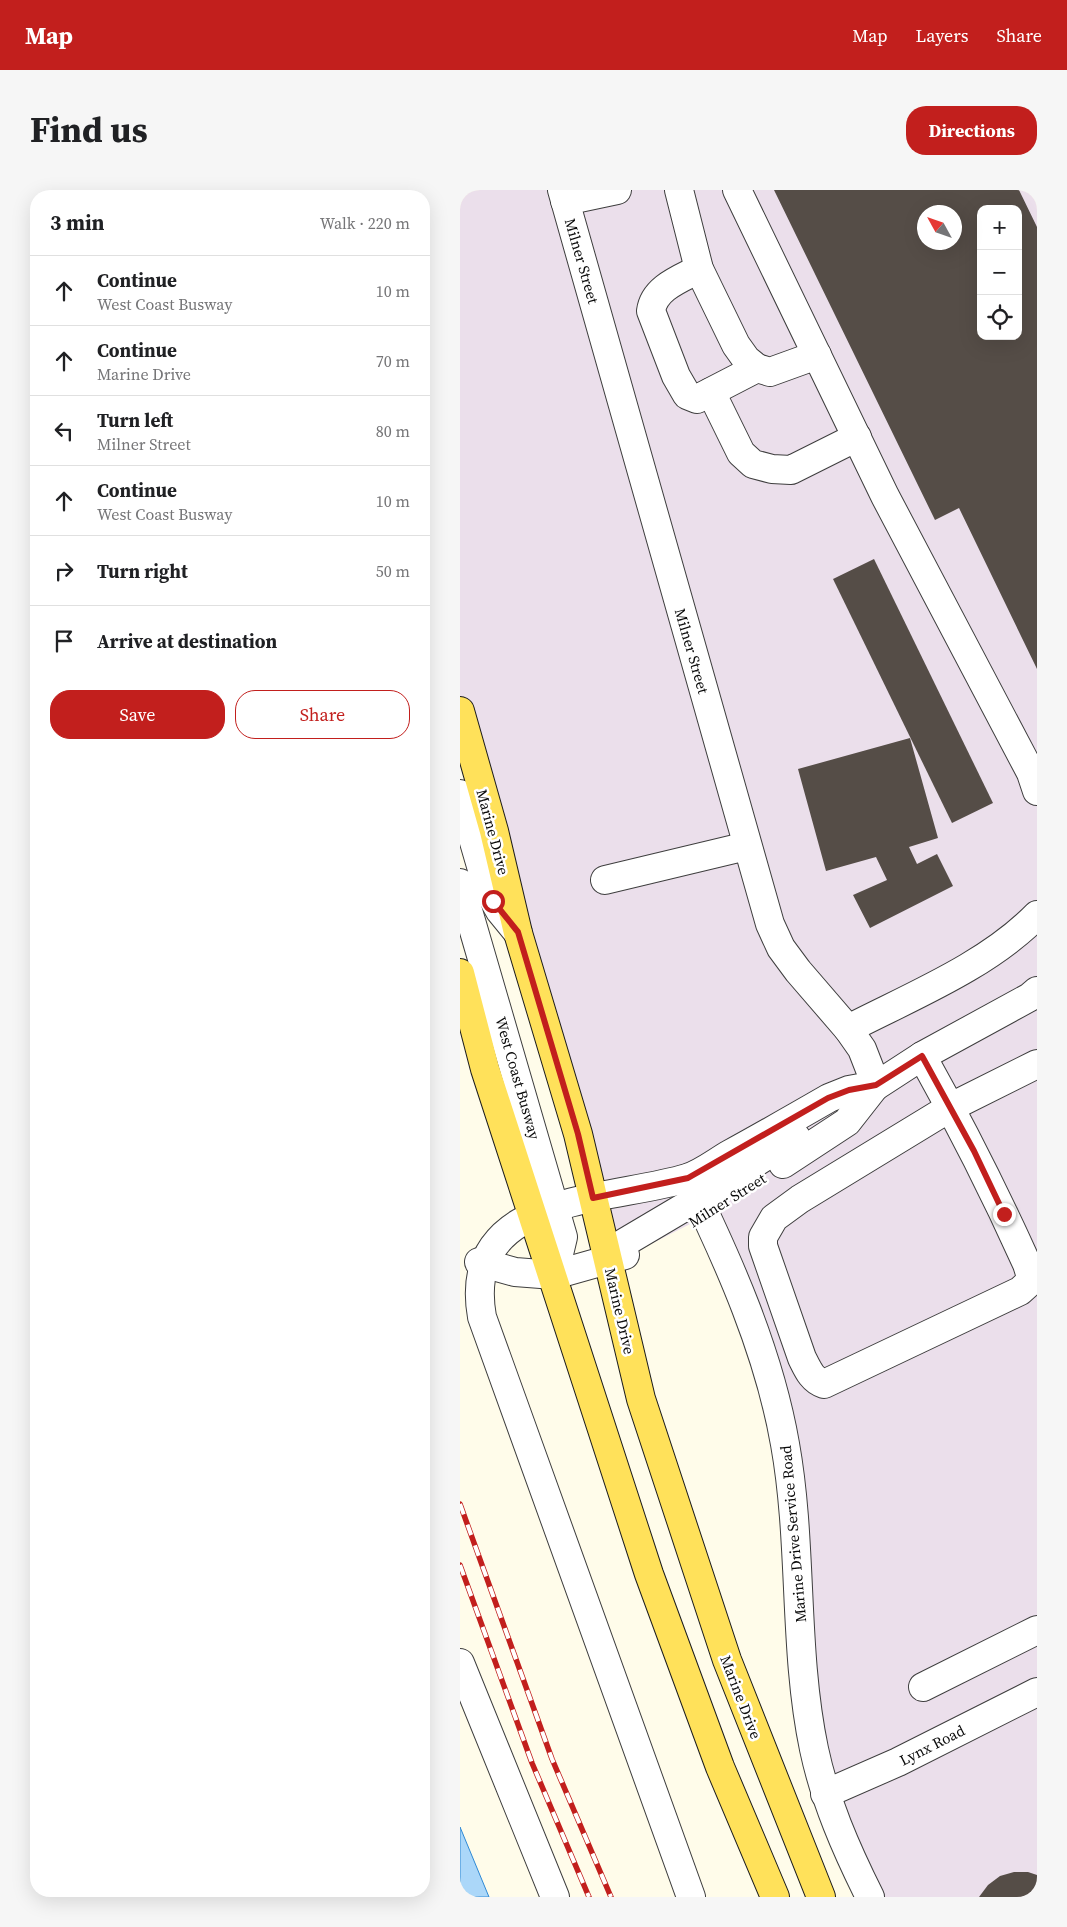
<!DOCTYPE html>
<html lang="en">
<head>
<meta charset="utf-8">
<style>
  body { margin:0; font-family:"Source Serif 4",serif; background:#f6f6f6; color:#202124 }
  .controls { position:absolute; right:15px; top:15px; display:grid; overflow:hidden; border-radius:10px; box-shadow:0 5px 20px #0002 }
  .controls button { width:45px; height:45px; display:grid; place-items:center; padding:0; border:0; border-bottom:1px solid #e0e0e0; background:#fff; color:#202124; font:25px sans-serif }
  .compass { position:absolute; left:457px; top:15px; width:45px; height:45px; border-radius:50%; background:#fff; box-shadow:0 5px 20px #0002; rotate:310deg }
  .stop { position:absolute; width:15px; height:15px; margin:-11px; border:4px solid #c21f1d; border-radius:50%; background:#fff }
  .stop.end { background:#c21f1d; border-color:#fff; box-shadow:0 1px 5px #0008 }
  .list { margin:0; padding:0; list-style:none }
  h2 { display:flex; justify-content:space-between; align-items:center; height:65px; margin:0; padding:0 20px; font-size:21px }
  h2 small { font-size:16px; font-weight:400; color:#757577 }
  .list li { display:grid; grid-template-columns:32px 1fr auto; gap:15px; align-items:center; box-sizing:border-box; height:70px; padding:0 20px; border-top:1px solid #e0e0e0 }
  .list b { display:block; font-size:19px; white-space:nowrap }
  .list p { margin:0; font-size:16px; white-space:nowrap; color:#757577 }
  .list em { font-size:16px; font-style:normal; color:#757577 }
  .actions { display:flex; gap:10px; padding:15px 20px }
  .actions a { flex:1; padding:11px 0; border:1px solid #c21f1d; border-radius:20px; text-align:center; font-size:18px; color:#c21f1d }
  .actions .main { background:#c21f1d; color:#fff }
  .icon { flex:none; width:28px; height:28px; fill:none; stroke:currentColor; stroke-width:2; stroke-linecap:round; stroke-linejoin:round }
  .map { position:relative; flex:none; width:577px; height:1707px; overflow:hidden; border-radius:20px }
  header { display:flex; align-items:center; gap:30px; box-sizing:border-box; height:70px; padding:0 25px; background:#c21f1d; color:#fff }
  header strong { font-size:24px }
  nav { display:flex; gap:28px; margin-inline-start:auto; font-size:18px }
  .intro { display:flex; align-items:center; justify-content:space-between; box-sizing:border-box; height:120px; padding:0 30px }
  h1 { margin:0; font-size:35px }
  .button { padding:12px 22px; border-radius:20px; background:#c21f1d; color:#fff; font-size:18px; font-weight:700 }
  main { display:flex; gap:30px; padding:0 30px }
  aside { flex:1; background:#fff; border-radius:20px; box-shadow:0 5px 20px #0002 }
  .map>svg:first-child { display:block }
  .industrial { fill:#ebdfeb; fill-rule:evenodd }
  .water { fill:#abd7f9; stroke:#2e88d4 }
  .building { fill:#554d47; fill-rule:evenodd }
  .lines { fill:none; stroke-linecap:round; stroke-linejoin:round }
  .minor-casing { stroke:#3e3e3e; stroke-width:30 }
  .major-casing { stroke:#1c1c1c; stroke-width:30 }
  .minor { stroke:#fff; stroke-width:28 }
  .major { stroke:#ffe15a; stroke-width:28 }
  .rail-casing { stroke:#c21f1d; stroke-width:5.5 }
  .rail { stroke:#fff; stroke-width:4; stroke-dasharray:11; stroke-linecap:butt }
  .route { stroke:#c21f1d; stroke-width:6 }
  .labels { text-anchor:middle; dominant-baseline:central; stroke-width:5; stroke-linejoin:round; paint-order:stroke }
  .street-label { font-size:15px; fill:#0b0b0b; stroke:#fff }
</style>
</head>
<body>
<header>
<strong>Map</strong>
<nav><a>Map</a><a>Layers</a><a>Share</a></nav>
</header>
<div class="intro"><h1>Find us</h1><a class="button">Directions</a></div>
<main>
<aside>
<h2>3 min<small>Walk · 220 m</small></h2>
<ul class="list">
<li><svg class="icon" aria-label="ahead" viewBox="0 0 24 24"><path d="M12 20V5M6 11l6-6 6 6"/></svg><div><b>Continue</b><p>West Coast Busway</p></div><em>10 m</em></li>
<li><svg class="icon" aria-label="ahead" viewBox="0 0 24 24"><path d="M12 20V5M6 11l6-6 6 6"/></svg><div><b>Continue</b><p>Marine Drive</p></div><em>70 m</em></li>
<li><svg class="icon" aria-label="left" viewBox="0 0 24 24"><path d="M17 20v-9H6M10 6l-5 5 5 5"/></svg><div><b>Turn left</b><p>Milner Street</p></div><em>80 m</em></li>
<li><svg class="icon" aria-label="ahead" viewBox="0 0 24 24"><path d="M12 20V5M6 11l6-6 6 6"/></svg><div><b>Continue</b><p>West Coast Busway</p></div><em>10 m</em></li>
<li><svg class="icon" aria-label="right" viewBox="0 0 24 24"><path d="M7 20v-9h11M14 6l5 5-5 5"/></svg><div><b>Turn right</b></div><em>50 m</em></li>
<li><svg class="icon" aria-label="arrive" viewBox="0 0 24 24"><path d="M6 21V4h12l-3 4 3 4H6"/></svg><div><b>Arrive at destination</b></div></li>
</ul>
<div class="actions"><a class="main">Save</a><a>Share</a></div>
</aside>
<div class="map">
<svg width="577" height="1707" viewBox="0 0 577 1707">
  <rect width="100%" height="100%" fill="#fffcea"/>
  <!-- industrial -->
  <path class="industrial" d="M 0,0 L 577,0 L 577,1707 L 409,1707 L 374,1637 L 331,1289 L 246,1026 L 185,1057 L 147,1069 L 0,522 ZM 521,19 L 558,19 L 558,146 L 521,146 ZM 464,22 L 494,22 L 494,52 L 464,52 Z"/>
  <!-- water -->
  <path class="water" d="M 0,1637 L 29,1707 L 0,1707 Z"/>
  <!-- building -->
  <g class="building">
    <path d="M 314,0 L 559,0 L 577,37 L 577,479 L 499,318 L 475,330 ZM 521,19 L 558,19 L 558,146 L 521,146 ZM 464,22 L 494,22 L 494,52 L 464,52 Z"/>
    <path d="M 414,369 L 533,613 L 492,633 L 373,389 Z"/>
    <path d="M 450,548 L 478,648 L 449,657 L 457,674 L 477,664 L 493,696 L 410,738 L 393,705 L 427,690 L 416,667 L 366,681 L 338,579 Z"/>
    <path d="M 554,1682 L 568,1682 L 577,1685 L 577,1707 L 519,1707 L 528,1695 L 540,1686 Z"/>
  </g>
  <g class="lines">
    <defs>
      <g id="minor">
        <path d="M 102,0 L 310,734 L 321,758 L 338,781 L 388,839 L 402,859 L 416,895"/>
        <path d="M 219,0 L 239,79 L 276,155 L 286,169 L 297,178 L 310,182 L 357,165"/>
        <path d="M 277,0 L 425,306 L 571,583 L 577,601"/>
        <path d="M 105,11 L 157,0"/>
        <path d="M 239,79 C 220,89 194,98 191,121 L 216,186 L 227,205 L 237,209 L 297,178"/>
        <path d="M 251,202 L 281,263 L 293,274 L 312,279 L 331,280 L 397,247"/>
        <path d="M 0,604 L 28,700 L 40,721 L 58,743"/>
        <path d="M 145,690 L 287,656"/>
        <path d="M 0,693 L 103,1047 L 94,1085"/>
        <path d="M 388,839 C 452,806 527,776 577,725"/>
        <path d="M 462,866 C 500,934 535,1003 567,1074 L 572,1090 L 560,1101 L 364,1194 C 352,1190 348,1180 342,1168 L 303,1056 L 303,1047 L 314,1028 L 340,1009 L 491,917 L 577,874"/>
        <path d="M 402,905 L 462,866 L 570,807 L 577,801"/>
        <path d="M 323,974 L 387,932 L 416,895"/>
        <path d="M 228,988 C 269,1072 309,1162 325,1254 C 343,1354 333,1459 354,1559 C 365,1611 386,1659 410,1707"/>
        <path d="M 147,1069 L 162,1054 L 238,1009 L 336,947"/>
        <path d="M 19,1072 L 55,1082 L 94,1085 L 165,1065"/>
        <path d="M 0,1473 L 95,1707"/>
        <path d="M 463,1497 L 577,1440"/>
        <path d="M 365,1604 L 438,1572 L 577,1502"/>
        <path d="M 231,1707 L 22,1127 C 0,1003 149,1012 227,988 C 241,984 256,972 270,964 C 303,946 336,927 369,908 L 389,900 L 416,895"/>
      </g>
      <g id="major">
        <path d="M 0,521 L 34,641 L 58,743 L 118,944 L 181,1209 L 267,1470 L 361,1707"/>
        <path d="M 0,783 L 25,879 L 189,1384 L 260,1577 L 315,1707"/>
      </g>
    </defs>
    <!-- minor casing -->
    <use href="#minor" class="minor-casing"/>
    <!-- major casing -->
    <use href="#major" class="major-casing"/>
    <!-- minor -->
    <use href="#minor" class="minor"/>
    <!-- major -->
    <use href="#major" class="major"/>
    <defs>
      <g id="rail">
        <path d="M 0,1314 L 92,1569 L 151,1707"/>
        <path d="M 0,1375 L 72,1573 L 129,1707"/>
      </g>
    </defs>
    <!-- rail casing -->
    <use href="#rail" class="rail-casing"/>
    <!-- rail -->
    <use href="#rail" class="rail"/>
  </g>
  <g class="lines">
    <!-- route -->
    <path class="route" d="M 33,711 L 58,742 L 118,944 L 133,1008 L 228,988 L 368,908 L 389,900 L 416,895 L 462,866 L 514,961 L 544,1024"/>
  </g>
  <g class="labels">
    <!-- street labels -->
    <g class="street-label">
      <text transform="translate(122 71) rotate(74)">Milner Street</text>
      <text transform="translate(232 461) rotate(74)">Milner Street</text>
      <text transform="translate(33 642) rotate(75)">Marine Drive</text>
      <text transform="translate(58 888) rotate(74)">West Coast Busway</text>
      <text transform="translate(267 1010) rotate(-32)">Milner Street</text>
      <text transform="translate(160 1121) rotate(77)">Marine Drive</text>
      <text transform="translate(333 1344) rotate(-95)">Marine Drive Service Road</text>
      <text transform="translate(281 1507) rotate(69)">Marine Drive</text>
      <text transform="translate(472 1555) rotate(-27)">Lynx Road</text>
    </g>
  </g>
</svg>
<div class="controls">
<button>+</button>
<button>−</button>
<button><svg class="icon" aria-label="locate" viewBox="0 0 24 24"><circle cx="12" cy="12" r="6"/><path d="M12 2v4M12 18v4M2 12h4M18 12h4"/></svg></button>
</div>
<svg class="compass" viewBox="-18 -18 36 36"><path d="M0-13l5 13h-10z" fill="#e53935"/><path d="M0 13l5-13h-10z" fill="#757577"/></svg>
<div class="stop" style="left:33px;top:711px"></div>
<div class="stop end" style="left:544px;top:1024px"></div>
</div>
</main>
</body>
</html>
